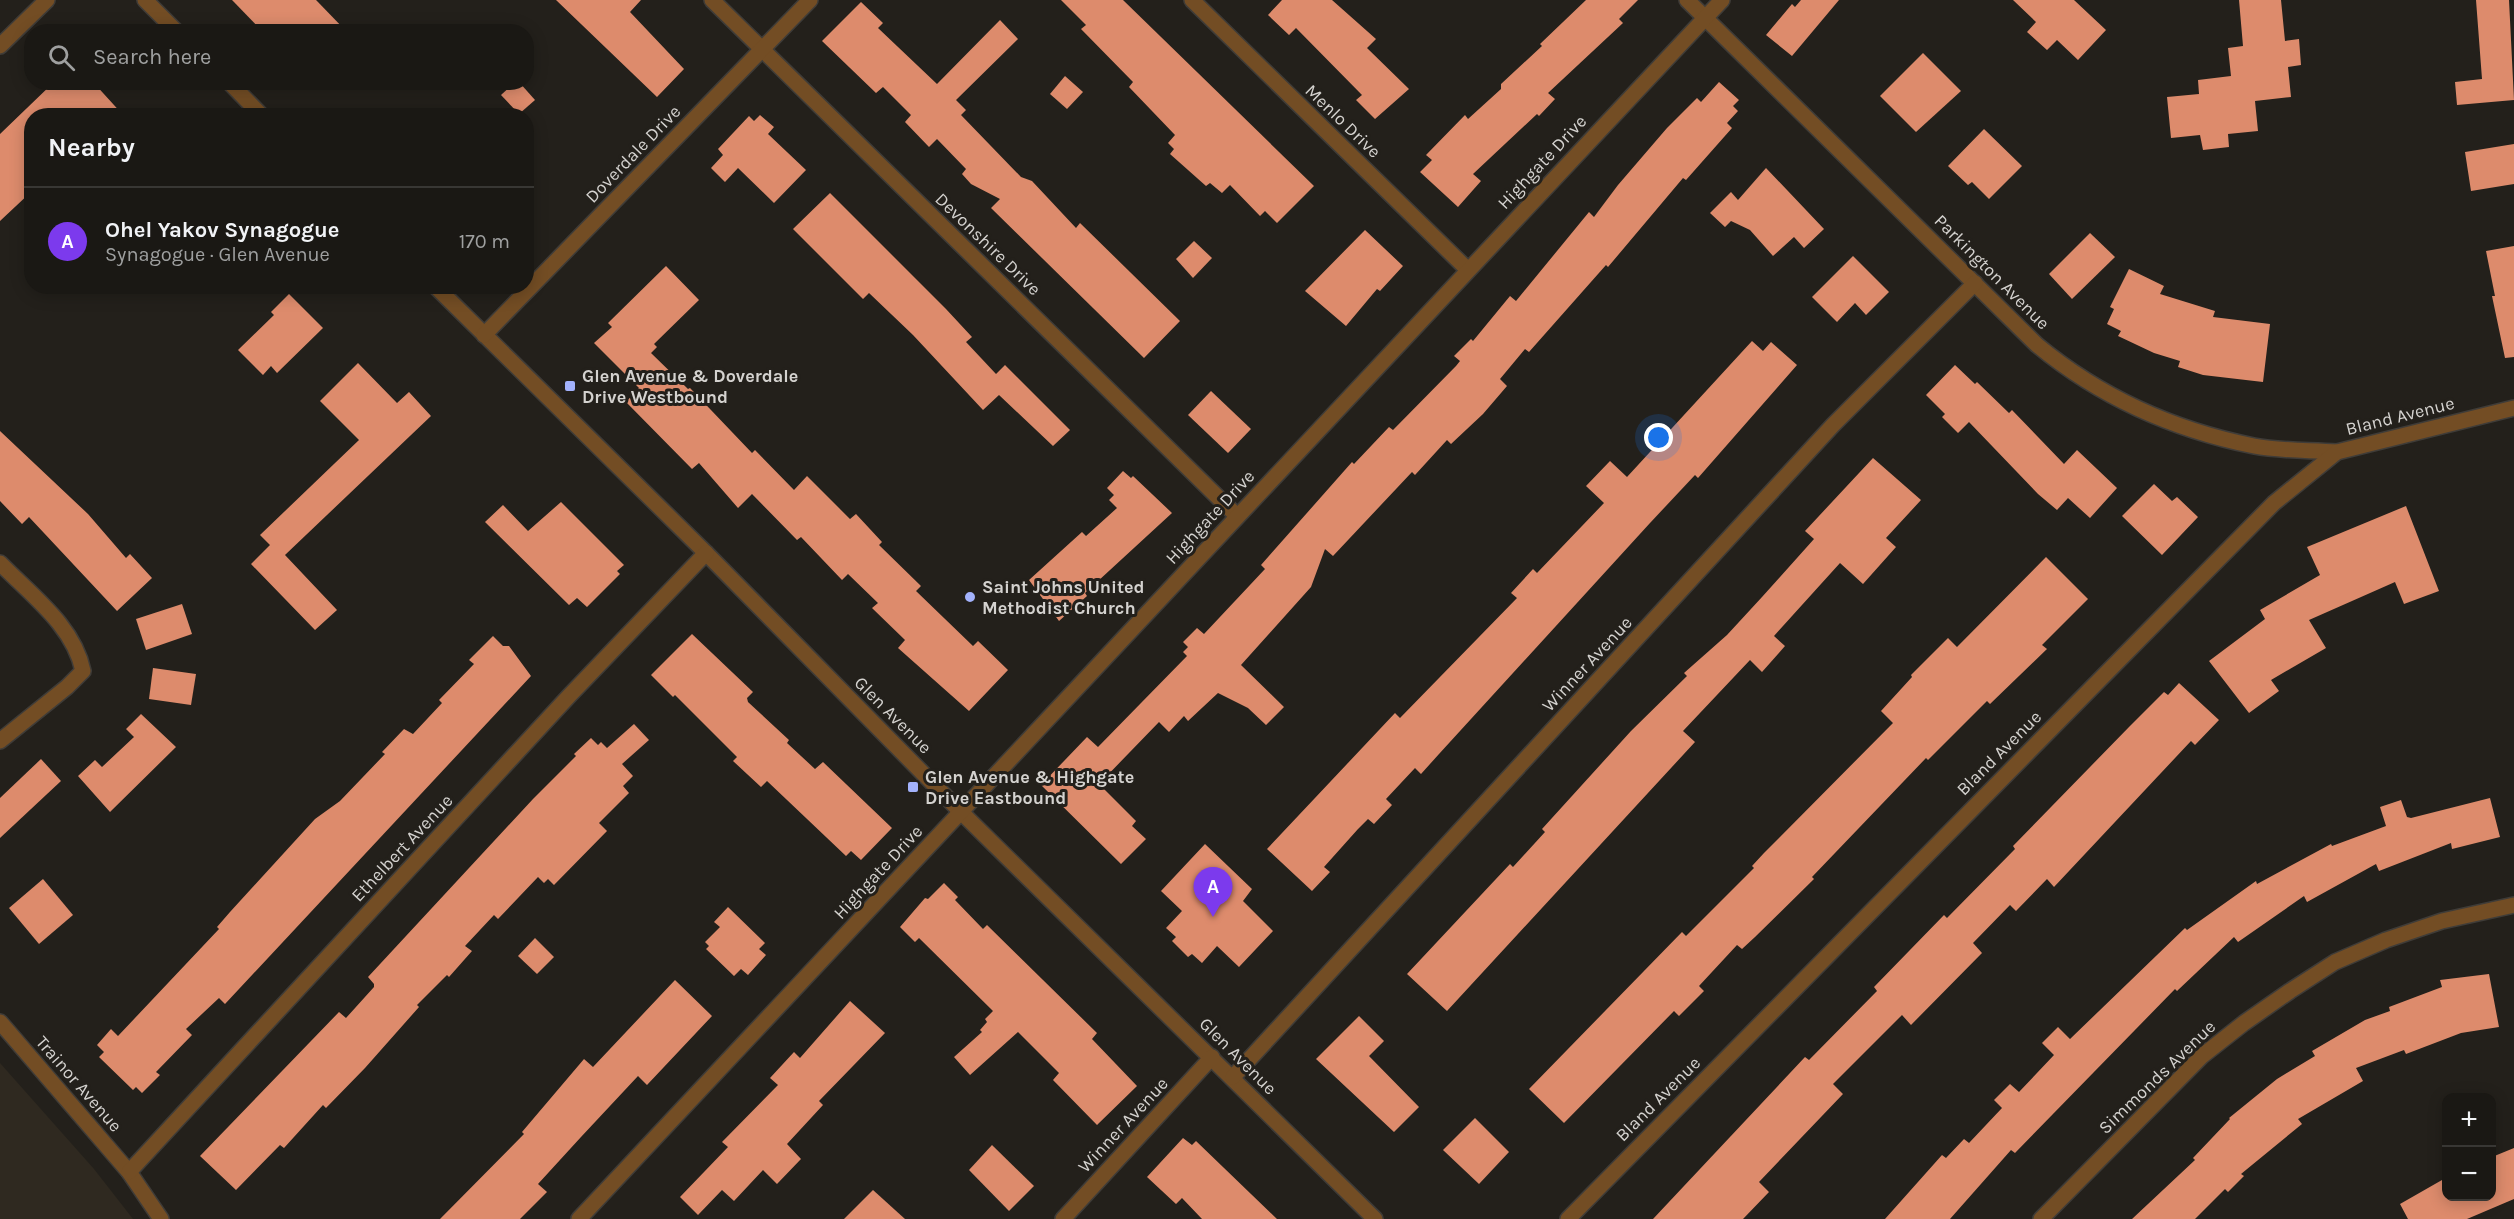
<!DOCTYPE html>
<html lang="en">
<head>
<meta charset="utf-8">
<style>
  body { margin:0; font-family:Karla,sans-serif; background:#23211d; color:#f1f3f6 }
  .controls { position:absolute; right:18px; bottom:18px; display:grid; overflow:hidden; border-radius:12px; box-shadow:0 3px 15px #0003 }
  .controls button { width:54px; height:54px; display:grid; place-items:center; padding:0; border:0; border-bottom:2px solid #383734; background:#1a1814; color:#f1f3f6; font:30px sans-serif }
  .you { position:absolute; left:1659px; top:438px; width:21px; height:21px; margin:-15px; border:4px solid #fff; border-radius:50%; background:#1a73e8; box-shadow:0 0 0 9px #1a73e833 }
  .badge { display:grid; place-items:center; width:39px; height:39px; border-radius:50%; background:#7c3aed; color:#fff; font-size:20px; font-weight:700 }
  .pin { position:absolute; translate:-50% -50px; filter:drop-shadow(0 2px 3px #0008) }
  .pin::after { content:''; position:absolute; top:32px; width:21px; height:18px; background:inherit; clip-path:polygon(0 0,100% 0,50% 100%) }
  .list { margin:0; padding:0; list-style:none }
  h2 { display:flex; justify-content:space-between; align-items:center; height:78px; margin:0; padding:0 24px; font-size:26px }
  h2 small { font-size:20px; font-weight:400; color:#9fa0a0 }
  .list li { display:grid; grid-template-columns:39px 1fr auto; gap:18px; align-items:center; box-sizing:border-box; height:108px; padding:0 24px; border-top:2px solid #383734 }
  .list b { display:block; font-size:22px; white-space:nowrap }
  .list p { margin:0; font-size:20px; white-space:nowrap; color:#9fa0a0 }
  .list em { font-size:20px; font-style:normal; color:#9fa0a0 }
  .icon { flex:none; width:33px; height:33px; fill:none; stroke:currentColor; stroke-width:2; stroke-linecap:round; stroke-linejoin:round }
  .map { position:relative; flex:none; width:2514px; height:1219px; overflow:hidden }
  .search { position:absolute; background:#1a1814; box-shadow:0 3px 15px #0003; left:24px; top:24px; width:510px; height:66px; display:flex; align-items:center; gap:15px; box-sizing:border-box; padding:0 21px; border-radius:24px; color:#9fa0a0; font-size:22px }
  .panel { position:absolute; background:#1a1814; box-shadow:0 3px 15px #0003; left:24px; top:108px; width:510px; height:186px; border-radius:24px }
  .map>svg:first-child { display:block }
  .built { fill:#2f2920 }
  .building { fill:#dd8b6c }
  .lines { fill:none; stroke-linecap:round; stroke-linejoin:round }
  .minor-casing { stroke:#3f3c38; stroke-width:18 }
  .minor { stroke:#734d24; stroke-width:15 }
  .poi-dot { fill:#a3b2fc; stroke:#23201b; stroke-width:2 }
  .labels { text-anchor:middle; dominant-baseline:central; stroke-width:6; stroke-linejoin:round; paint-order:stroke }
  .street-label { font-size:18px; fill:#d4d2cf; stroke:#23201b }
  .poi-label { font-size:18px; font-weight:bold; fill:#d4d2cf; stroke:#23201b; text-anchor:start }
</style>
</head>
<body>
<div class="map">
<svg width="2514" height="1219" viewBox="0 0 2514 1219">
  <rect width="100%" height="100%" fill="#23201b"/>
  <!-- built -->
  <path class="built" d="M 0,1063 L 94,1169 L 133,1219 L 0,1219 Z"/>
  <!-- building -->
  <g class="building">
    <path d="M 232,0 L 316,0 L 347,32 L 263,32 Z"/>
    <path d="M 556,0 L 641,0 L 630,12 L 684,69 L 657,97 Z"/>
    <path d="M 1061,0 L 1123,0 L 1314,186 L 1277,223 L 1265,211 L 1260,216 L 1230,185 L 1222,193 L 1210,183 L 1206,186 L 1170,154 L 1174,149 L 1168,143 L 1175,135 L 1129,87 L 1133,82 L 1081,29 L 1086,25 Z"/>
    <path d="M 1282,0 L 1332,0 L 1376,39 L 1367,48 L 1409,89 L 1375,119 L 1356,100 L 1362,95 L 1296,28 L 1289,35 L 1268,15 Z"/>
    <path d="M 1586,0 L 1638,0 L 1619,19 L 1623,23 L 1548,93 L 1555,99 L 1539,116 L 1537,114 L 1473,174 L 1481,181 L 1458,207 L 1420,172 L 1432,160 L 1426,155 L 1465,115 L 1468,119 L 1501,89 L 1501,84 L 1542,46 L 1540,44 Z"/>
    <path d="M 1801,0 L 1839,0 L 1792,56 L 1766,35 L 1792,4 L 1795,7 Z"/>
    <path d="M 2013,0 L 2074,0 L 2106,30 L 2078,60 L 2057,40 L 2047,50 L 2027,32 L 2036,22 Z"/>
    <path d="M 2239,0 L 2281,0 L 2285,41 L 2299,39 L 2301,65 L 2288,67 L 2291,97 L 2255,101 L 2258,131 L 2228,134 L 2229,147 L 2203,150 L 2200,135 L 2171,138 L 2167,97 L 2199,94 L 2198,80 L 2231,76 L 2228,48 L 2243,46 Z"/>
    <path d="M 2476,0 L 2509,0 L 2514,100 L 2457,105 L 2455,82 L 2482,79 Z"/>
    <path d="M 861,2 L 883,23 L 878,28 L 937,84 L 1000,20 L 1018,39 L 956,100 L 966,110 L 961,115 L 1021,177 L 1032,181 L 1076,228 L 1080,223 L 1180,321 L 1144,358 L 991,208 L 1000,199 L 971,184 L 962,174 L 966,169 L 937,139 L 929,147 L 905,122 L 911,115 L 883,87 L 876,93 L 822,41 Z"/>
    <path d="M 1923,53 L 1961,91 L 1916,132 L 1880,96 Z"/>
    <path d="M 1065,76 L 1083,92 L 1067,109 L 1050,94 Z"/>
    <path d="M 54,82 L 93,82 L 124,116 L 32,116 L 32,191 L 0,221 L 0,134 Z"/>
    <path d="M 515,82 L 519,82 L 535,100 L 519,114 L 501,95 Z"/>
    <path d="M 1719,82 L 1739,100 L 1733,106 L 1738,111 L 1727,123 L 1732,128 L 1686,180 L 1683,178 L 1608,267 L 1606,265 L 1529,352 L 1525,349 L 1500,379 L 1507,386 L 1483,414 L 1451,444 L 1447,440 L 1415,475 L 1412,472 L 1333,556 L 1325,549 L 1311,587 L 1241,665 L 1284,707 L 1266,725 L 1248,708 L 1218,693 L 1188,721 L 1184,716 L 1169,732 L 1159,722 L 1099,784 L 1136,821 L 1132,826 L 1146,839 L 1121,864 L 1041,785 L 1087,737 L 1098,747 L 1141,703 L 1187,656 L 1183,652 L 1188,647 L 1183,642 L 1197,628 L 1204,634 L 1265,569 L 1261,565 L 1352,462 L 1354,464 L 1389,427 L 1393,430 L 1456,366 L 1460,361 L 1454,356 L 1471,339 L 1473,341 L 1510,296 L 1516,301 L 1589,212 L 1594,217 L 1618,185 L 1667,128 L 1697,98 L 1701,102 Z"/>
    <path d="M 760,115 L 774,127 L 768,134 L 806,170 L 774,203 L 738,168 L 725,182 L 711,168 L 723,155 L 718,149 L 749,116 L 754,121 Z"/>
    <path d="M 1984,129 L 2022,166 L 1989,199 L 1972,182 L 1968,185 L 1948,166 Z"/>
    <path d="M 2514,144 L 2514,184 L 2471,191 L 2465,152 Z"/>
    <path d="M 1766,168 L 1824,229 L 1804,248 L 1794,237 L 1773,256 L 1750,230 L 1731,221 L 1725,227 L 1710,213 L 1731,192 L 1738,200 Z"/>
    <path d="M 830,193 L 946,309 L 972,337 L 966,342 L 996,374 L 1005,365 L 1070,430 L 1053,446 L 999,395 L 983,410 L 913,335 L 869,293 L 863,299 L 793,229 Z"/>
    <path d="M 1365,230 L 1403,266 L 1380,291 L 1377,289 L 1346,326 L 1305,291 Z"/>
    <path d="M 2090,233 L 2115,257 L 2072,299 L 2049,274 Z"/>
    <path d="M 1194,241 L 1212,258 L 1193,278 L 1176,259 Z"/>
    <path d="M 2514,246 L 2514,357 L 2505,358 L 2492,296 L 2495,296 L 2486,251 Z"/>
    <path d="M 1853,256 L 1889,292 L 1866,315 L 1855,303 L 1837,322 L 1812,297 Z"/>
    <path d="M 666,266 L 699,300 L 654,344 L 657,347 L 651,353 L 688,389 L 690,388 L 752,453 L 755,450 L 794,490 L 807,476 L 850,519 L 856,514 L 882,542 L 879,545 L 921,586 L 916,591 L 973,646 L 978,641 L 1008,670 L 969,711 L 898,648 L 905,640 L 872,608 L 878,603 L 848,574 L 842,580 L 801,537 L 797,540 L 752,494 L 738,508 L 699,463 L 692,469 L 626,402 L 639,388 L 594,343 L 612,327 L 608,323 Z"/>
    <path d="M 2129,269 L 2164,286 L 2160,294 L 2215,311 L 2213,317 L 2270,324 L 2263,382 L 2203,375 L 2178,367 L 2180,361 L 2154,353 L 2118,336 L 2121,331 L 2107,324 L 2114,309 L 2110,307 Z"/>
    <path d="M 289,294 L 323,328 L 277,373 L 271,366 L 263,375 L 238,350 L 274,315 L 271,312 Z"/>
    <path d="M 1752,341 L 1763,351 L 1771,342 L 1797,365 L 1698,478 L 1695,475 L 1650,523 L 1439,754 L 1421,774 L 1415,768 L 1386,799 L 1392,805 L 1374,824 L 1368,819 L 1358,829 L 1324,867 L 1330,872 L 1312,891 L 1267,849 L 1395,713 L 1400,718 L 1517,598 L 1511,593 L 1533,569 L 1537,573 L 1604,503 L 1586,486 L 1610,461 L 1627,477 Z"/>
    <path d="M 358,363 L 397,403 L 409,392 L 431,416 L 285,555 L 337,610 L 315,630 L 251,564 L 270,545 L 260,535 L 359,440 L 320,401 Z"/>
    <path d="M 1955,365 L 1975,384 L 1977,382 L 2009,413 L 2012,410 L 2064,464 L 2077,450 L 2117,488 L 2090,518 L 2068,498 L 2057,510 L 2038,494 L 1969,422 L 1958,433 L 1942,417 L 1945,414 L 1926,395 Z"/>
    <path d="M 1211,391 L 1251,429 L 1228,453 L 1188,415 Z"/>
    <path d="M 0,431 L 88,514 L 126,558 L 130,554 L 152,578 L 117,611 L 29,517 L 22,524 L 0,501 Z"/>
    <path d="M 1873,458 L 1921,500 L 1886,538 L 1896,547 L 1863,584 L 1840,563 L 1774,636 L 1785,646 L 1762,672 L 1750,660 L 1683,731 L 1695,742 L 1447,1011 L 1407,974 L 1510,864 L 1513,867 L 1545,832 L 1542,829 L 1631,731 L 1687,676 L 1684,673 L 1727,635 L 1762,597 L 1814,539 L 1805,531 Z"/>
    <path d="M 1123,471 L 1131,478 L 1133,476 L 1172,513 L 1085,593 L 1087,596 L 1059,621 L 1029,580 L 1082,532 L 1086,536 L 1117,508 L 1109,500 L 1114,495 L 1107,488 Z"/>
    <path d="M 2154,484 L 2172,501 L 2177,497 L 2198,517 L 2162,555 L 2122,516 Z"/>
    <path d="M 561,502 L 624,565 L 617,571 L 620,574 L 587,607 L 577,598 L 569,605 L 485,522 L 503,505 L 528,531 Z"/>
    <path d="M 2406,506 L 2439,591 L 2404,604 L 2395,582 L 2309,620 L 2326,648 L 2271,680 L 2279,691 L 2249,713 L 2209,661 L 2265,619 L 2260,610 L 2320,575 L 2307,547 Z"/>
    <path d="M 2046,557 L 2088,599 L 2042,645 L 2047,649 L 1990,704 L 1987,701 L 1928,760 L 1926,758 L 1812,877 L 1814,879 L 1755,937 L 1742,949 L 1737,945 L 1699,986 L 1704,991 L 1679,1016 L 1674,1011 L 1564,1123 L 1529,1089 L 1682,932 L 1686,936 L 1754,868 L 1752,866 L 1764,853 L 1893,723 L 1881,711 L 1912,677 L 1911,675 L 1948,638 L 1957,647 Z"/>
    <path d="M 182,604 L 192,634 L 146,650 L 136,619 Z"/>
    <path d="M 692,634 L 753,692 L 747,698 L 748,702 L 789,740 L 787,743 L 815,769 L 823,762 L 892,828 L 861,860 L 851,851 L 846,856 L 767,781 L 761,787 L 733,761 L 737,757 L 675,695 L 673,697 L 651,675 Z"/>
    <path d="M 493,636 L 503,646 L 509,646 L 531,676 L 225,1004 L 219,998 L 186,1029 L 192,1035 L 156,1072 L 160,1075 L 142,1093 L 136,1087 L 133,1090 L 99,1057 L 104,1052 L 97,1045 L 111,1029 L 118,1036 L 219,929 L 217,927 L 230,912 L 315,819 L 340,801 L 385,754 L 382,752 L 404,729 L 413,734 L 442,703 L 439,700 L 474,664 L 469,660 Z"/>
    <path d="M 153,668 L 196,674 L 191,705 L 149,699 Z"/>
    <path d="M 2179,683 L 2219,720 L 2195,745 L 2191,741 L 2054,887 L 2047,879 L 2016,911 L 2010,905 L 1973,943 L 1982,953 L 1911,1025 L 1902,1015 L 1833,1084 L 1843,1094 L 1759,1182 L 1769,1192 L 1743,1219 L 1653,1219 L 1805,1057 L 1809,1060 L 1877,991 L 1874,987 L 1944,915 L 1947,918 L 2015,849 L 2013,846 L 2129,727 L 2164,692 L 2168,695 Z"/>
    <path d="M 141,714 L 176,747 L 110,812 L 78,776 L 95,760 L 102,767 L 134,737 L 126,729 Z"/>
    <path d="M 634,724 L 649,740 L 622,764 L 633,776 L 623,786 L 629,793 L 599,823 L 607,831 L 554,885 L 548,879 L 544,883 L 538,877 L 498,919 L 494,915 L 465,946 L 472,951 L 449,977 L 447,975 L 417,1005 L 419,1007 L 365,1068 L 326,1108 L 323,1105 L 284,1148 L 280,1145 L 236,1190 L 200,1156 L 339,1012 L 346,1018 L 374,987 L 374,984 L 368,977 L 533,799 L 576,756 L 574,754 L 591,738 L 598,745 L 601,742 L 607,748 Z"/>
    <path d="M 41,759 L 61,781 L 0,838 L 0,798 Z"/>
    <path d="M 2490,798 L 2500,837 L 2452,849 L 2451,843 L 2379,871 L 2376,864 L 2307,902 L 2304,896 L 2238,942 L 2234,937 L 2177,991 L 2175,989 L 2015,1153 L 2011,1150 L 1950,1219 L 1885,1219 L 1942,1155 L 1946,1158 L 1964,1139 L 1969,1143 L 2002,1108 L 1994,1100 L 2010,1084 L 2019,1092 L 2054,1055 L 2042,1043 L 2058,1027 L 2070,1039 L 2185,928 L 2187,930 L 2256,881 L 2257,884 L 2331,844 L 2332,846 L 2386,826 L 2380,807 L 2401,800 L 2407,817 L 2411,818 Z"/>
    <path d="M 1205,844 L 1252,889 L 1243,901 L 1273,931 L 1239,967 L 1217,946 L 1202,963 L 1192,954 L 1188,957 L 1172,941 L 1176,937 L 1166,928 L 1182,911 L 1161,891 Z"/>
    <path d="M 43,879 L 73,915 L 39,944 L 9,908 Z"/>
    <path d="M 944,883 L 958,897 L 955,900 L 983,929 L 987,925 L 1097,1033 L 1092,1039 L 1137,1086 L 1097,1125 L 1053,1080 L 1059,1073 L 1018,1032 L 970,1075 L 954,1057 L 982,1032 L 980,1030 L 987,1022 L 985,1019 L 993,1011 L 919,938 L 915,942 L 900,927 L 925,898 L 928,899 Z"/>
    <path d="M 728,907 L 765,943 L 759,949 L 766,955 L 748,975 L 741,969 L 734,976 L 706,949 L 709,946 L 705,942 L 720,927 L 714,922 Z"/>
    <path d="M 535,938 L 554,957 L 537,974 L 518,956 Z"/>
    <path d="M 2489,974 L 2499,1027 L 2461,1033 L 2406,1054 L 2404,1050 L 2356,1068 L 2363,1081 L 2298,1119 L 2302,1124 L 2241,1174 L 2244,1176 L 2228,1192 L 2225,1189 L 2195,1219 L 2132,1219 L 2195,1160 L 2193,1158 L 2230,1119 L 2229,1118 L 2277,1079 L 2315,1056 L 2312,1051 L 2365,1020 L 2390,1011 L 2389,1007 L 2442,987 L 2440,980 Z"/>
    <path d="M 675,980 L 712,1016 L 647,1085 L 638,1076 L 581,1137 L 538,1184 L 547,1192 L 520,1219 L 440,1219 L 524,1134 L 522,1132 L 584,1059 L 593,1067 Z"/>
    <path d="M 850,1001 L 885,1033 L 819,1101 L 823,1105 L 787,1144 L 801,1159 L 777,1184 L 763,1170 L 734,1201 L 722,1190 L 698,1215 L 680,1197 L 728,1147 L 722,1142 L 778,1085 L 770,1078 L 794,1052 L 800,1058 Z"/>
    <path d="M 1359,1016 L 1384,1041 L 1369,1056 L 1419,1107 L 1394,1132 L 1316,1059 Z"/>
    <path d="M 1475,1118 L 1509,1152 L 1479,1184 L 1443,1150 Z"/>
    <path d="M 1183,1138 L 1192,1145 L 1196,1141 L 1277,1219 L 1202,1219 L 1182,1198 L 1176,1204 L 1147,1177 Z"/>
    <path d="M 992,1145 L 1034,1186 L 1009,1211 L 969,1170 Z"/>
    <path d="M 2514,1148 L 2514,1199 L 2467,1219 L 2408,1219 L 2400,1204 L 2442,1180 L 2446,1187 L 2446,1197 L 2492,1197 L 2492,1157 Z"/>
    <path d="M 873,1190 L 905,1219 L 844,1219 Z"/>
  </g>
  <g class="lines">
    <defs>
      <g id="minor">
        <path d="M 145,0 L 177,32"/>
        <path d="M 712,0 L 1237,516"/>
        <path d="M 1192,0 L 1467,269"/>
        <path d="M 1687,0 L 2037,345 C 2100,397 2174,430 2254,446 C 2281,451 2310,450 2337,452"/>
        <path d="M 0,46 L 47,0"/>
        <path d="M 229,82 L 262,116"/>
        <path d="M 435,286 L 706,553 L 960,811 L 1375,1219"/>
        <path d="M 484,335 L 810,0"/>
        <path d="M 0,563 C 31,595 74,626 83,671 L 67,687 L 0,741"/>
        <path d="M 0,1022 L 129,1172 L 161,1219"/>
        <path d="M 1233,1077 L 1833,425 L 1975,283"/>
        <path d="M 129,1172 L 569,696 L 706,553"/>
        <path d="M 579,1219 L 1722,0"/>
        <path d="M 1063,1219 L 1212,1057"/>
        <path d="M 1568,1219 L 2274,503 L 2337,452 L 2514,408"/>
        <path d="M 2041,1219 L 2202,1056 L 2244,1023 L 2290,991 L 2335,962 L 2386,940 L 2442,921 L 2514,905"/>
      </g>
    </defs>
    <!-- minor casing -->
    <use href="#minor" class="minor-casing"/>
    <!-- minor -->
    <use href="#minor" class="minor"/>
  </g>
  <!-- markers -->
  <g class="poi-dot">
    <rect x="564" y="380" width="12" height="12" rx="3"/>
    <circle cx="970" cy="597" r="6"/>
    <rect x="907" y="781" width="12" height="12" rx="3"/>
  </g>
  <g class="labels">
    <!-- street labels -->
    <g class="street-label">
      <text transform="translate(1343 121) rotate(44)">Menlo Drive</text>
      <text transform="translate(633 154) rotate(-46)">Doverdale Drive</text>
      <text transform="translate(1542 162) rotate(-47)">Highgate Drive</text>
      <text transform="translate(988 244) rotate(44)">Devonshire Drive</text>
      <text transform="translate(1992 272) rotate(45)">Parkington Avenue</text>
      <text transform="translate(2400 416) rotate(-14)">Bland Avenue</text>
      <text transform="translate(1210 517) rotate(-47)">Highgate Drive</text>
      <text transform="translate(1587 664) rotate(-47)">Winner Avenue</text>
      <text transform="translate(893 715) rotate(45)">Glen Avenue</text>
      <text transform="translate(1999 753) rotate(-45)">Bland Avenue</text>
      <text transform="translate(402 848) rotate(-47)">Ethelbert Avenue</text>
      <text transform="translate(878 872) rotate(-47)">Highgate Drive</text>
      <text transform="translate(1238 1056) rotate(45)">Glen Avenue</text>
      <text transform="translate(2157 1077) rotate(-44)">Simmonds Avenue</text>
      <text transform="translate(79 1084) rotate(49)">Trainor Avenue</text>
      <text transform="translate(1658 1099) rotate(-45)">Bland Avenue</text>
      <text transform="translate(1123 1125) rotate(-47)">Winner Avenue</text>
    </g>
    <!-- poi labels -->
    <g class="poi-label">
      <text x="582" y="376">Glen Avenue &amp; Doverdale<tspan x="582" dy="21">Drive Westbound</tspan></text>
      <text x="982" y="587">Saint Johns United<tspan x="982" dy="21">Methodist Church</tspan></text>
      <text x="925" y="777">Glen Avenue &amp; Highgate<tspan x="925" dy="21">Drive Eastbound</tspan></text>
    </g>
  </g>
</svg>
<div class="controls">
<button>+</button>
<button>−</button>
</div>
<div class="you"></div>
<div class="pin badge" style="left:1213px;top:917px">A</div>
<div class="search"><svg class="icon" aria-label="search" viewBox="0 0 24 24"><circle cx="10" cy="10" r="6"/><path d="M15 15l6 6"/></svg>Search here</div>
<section class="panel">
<h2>Nearby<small></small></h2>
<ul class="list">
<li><span class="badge">A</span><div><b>Ohel Yakov Synagogue</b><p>Synagogue · Glen Avenue</p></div><em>170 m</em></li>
</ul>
</section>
</div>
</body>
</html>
